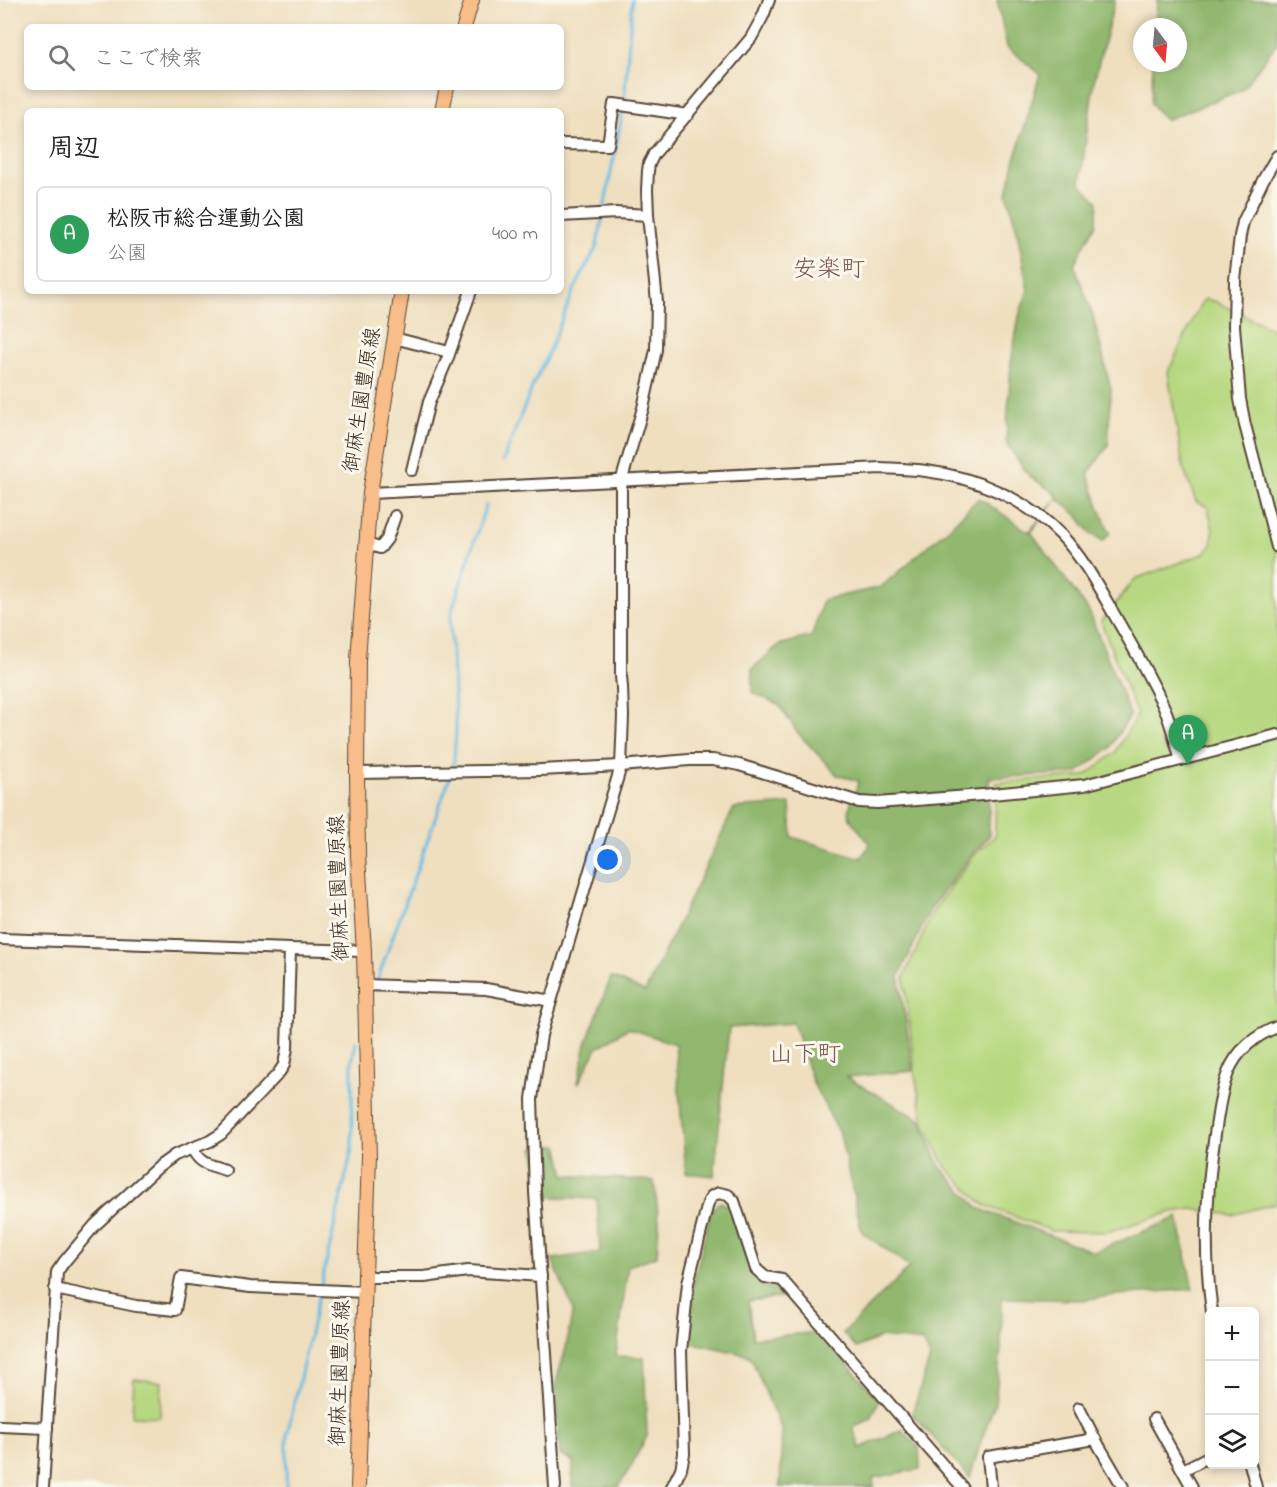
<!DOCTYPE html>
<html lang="ja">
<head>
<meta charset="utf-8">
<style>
  body { margin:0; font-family:"Indie Flower","Klee One",sans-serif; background:#f6f6f6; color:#222 }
  .controls { position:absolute; right:18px; bottom:18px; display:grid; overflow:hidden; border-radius:9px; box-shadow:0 3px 9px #0003 }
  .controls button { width:54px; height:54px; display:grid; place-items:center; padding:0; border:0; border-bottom:2px solid #e0e0e0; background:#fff; color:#222; font:30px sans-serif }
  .compass { position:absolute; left:1133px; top:18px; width:54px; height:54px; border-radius:50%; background:#fff; box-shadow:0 3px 9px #0003; rotate:164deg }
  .you { position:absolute; left:608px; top:860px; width:21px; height:21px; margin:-15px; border:4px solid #fff; border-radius:50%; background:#1a73e8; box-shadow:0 0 0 9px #1a73e833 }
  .badge { display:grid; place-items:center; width:39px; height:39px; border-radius:50%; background:#c8321e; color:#fff; font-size:20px; font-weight:700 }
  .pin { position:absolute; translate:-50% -50px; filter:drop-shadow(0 2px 3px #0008) }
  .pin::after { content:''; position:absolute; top:32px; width:21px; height:18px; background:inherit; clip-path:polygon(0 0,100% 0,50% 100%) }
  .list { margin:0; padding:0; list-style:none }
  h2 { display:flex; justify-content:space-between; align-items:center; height:78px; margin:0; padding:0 24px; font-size:26px }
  h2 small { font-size:20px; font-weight:400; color:#767676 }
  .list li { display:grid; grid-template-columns:39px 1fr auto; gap:18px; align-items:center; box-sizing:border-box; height:96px; margin:0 12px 12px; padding:0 12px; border:2px solid #e0e0e0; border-radius:9px }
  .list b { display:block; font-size:22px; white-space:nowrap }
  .list p { margin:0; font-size:20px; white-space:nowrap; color:#767676 }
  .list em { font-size:20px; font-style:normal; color:#767676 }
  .icon { flex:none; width:33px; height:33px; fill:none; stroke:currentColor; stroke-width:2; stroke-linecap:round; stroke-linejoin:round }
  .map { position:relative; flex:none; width:1277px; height:1487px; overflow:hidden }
  .search { position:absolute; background:#fff; box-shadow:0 3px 9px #0003; left:24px; top:24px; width:540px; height:66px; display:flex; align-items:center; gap:15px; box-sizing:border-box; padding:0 21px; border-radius:9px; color:#767676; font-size:22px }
  .panel { position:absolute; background:#fff; box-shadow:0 3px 9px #0003; left:24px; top:108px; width:540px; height:186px; border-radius:9px }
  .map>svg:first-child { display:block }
  .green { fill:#b7d880; stroke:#79814f; stroke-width:1.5 }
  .forest { fill:#91b86e; stroke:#667146; stroke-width:1.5 }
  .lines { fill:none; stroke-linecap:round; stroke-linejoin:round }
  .stream { stroke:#65bae2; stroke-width:3 }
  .minor-casing { stroke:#564536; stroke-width:14 }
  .major-casing { stroke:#564536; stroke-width:16 }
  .minor { stroke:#fff; stroke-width:10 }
  .major { stroke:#f8bd89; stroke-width:14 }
  .labels { text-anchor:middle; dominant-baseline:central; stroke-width:6; stroke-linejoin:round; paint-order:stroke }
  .street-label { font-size:21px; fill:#3b2a1e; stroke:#fbf7ec }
  .quarter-label { font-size:24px; fill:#7c594e; stroke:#fbf7ec }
</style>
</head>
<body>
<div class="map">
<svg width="1277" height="1487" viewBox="0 0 1277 1487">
  <rect width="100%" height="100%" fill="#fbf7ec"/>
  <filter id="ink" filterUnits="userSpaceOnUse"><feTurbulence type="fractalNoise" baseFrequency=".0167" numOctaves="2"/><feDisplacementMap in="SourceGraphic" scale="12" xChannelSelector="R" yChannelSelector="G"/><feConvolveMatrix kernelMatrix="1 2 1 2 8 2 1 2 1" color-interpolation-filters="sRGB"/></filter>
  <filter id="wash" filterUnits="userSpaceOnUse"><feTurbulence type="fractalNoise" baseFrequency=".008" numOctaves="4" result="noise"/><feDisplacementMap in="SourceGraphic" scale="24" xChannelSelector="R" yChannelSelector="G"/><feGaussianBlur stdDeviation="1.35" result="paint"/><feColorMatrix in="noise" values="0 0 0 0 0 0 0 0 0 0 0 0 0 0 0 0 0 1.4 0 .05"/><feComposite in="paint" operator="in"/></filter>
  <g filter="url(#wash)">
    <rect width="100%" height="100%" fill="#efdfbf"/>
    <!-- green -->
    <g class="green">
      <path d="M 1205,299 L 1214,301 L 1277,331 L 1277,1203 L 1232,1215 L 1192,1209 L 1172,1212 L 1107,1232 L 1052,1231 L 984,1205 L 945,1166 L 924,1123 L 916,1080 L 904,977 L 934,910 L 975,854 L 995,836 L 996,783 L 1085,776 L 1115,753 L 1137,715 L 1101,622 L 1135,579 L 1203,554 L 1212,545 L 1213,530 L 1208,507 L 1196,502 L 1183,467 L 1168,372 L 1200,305 Z"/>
      <path d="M 134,1379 L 162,1382 L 160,1417 L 132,1416 Z"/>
    </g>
    <!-- forest -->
    <g class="forest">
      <path d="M 997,0 L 1115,0 L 1094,81 L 1080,183 L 1098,202 L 1096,224 L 1074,264 L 1093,316 L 1111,389 L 1108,446 L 1088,474 L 1100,509 L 1110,533 L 1103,541 L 1091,534 L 1077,515 L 1057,498 L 1031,532 L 1089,611 L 1130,715 L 1110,748 L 1077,773 L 989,778 L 989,836 L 973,853 L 931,908 L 899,976 L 913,1071 L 846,1077 L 921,1120 L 940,1167 L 980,1209 L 1094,1252 L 1178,1217 L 1193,1289 L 1117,1295 L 1082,1300 L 1002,1298 L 1001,1348 L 995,1403 L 979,1447 L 970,1478 L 912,1414 L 930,1357 L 923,1342 L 881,1337 L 856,1348 L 843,1333 L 910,1267 L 862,1232 L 840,1135 L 813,1083 L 793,1023 L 729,1028 L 714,1176 L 686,1173 L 675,1044 L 628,1028 L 597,1048 L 578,1084 L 586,1044 L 611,977 L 645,992 L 734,808 L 790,804 L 792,837 L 861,858 L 870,844 L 850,819 L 849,809 L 859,781 L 837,775 L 798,733 L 779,705 L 752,692 L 752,669 L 779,645 L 812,636 L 823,600 L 881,587 L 949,528 L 979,498 L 1029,532 L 1058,497 L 1052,491 L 1029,476 L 1006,443 L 1011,363 L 1019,316 L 1028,290 L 1017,231 L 1007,194 L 1013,166 L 1040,74 L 1007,47 Z"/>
      <path d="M 1157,0 L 1277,0 L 1277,43 L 1242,90 L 1165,120 L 1151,104 L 1153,63 L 1178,63 L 1178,27 L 1155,27 Z"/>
      <path d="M 558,1145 L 565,1175 L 654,1181 L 659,1221 L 657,1256 L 628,1266 L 616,1356 L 644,1357 L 647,1436 L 630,1468 L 618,1487 L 572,1487 L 573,1461 L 560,1455 L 555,1386 L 566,1348 L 573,1309 L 552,1259 L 600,1252 L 597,1199 L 551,1197 L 542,1188 L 534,1148 Z"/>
      <path d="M 720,1202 L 731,1207 L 752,1272 L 764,1286 L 781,1290 L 783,1297 L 748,1301 L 753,1338 L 819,1332 L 879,1400 L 871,1419 L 853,1427 L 860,1448 L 902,1430 L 919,1448 L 920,1469 L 873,1478 L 874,1487 L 780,1487 L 782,1430 L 774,1413 L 753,1362 L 748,1355 L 688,1342 L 693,1285 L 711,1210 Z"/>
    </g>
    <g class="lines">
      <!-- stream -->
      <g class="stream">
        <path d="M 624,103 L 632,0"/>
        <path d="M 503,461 L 533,385 L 547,356 L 574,290 L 596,248 L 600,231 L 623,109"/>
        <path d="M 452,767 L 454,760 L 456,730 L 450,621 L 453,607 L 486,505"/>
        <path d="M 377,981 L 451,774"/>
        <path d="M 286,1487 L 287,1435 L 352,1149 L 352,1062 L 356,1042"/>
      </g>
    </g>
  </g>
  <g filter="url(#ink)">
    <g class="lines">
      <defs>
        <g id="minor">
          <path d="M 561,144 L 608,145 L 614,104 L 688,115"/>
          <path d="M 1277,156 L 1263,180 L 1243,222 L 1240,236 L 1235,280 L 1234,326 L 1240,399 L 1245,425 L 1277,547"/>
          <path d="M 561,216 L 616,213 L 648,215"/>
          <path d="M 394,338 L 449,352"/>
          <path d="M 412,470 L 429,402 L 447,360 L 471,291"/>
          <path d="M 370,493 L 881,468 C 896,469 911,469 926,471 C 975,477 1026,499 1061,535 C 1085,560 1101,592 1119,623 C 1135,651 1153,681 1166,712 C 1172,727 1176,744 1181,760"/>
          <path d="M 366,544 L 380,548 L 387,539 L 395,516"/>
          <path d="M 357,773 L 540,770 L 621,766 L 689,760 L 713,760 L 739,765 L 859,802 L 877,803 L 982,795 L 1084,785 L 1277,735"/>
          <path d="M 0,939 L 290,949 L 364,951"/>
          <path d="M 364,985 L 486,989 L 551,1001"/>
          <path d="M 192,1148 C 200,1165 209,1164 225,1170"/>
          <path d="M 365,1277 L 424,1277 L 468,1271 L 541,1276"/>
          <path d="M 55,1289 L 136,1306 L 175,1310 L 181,1278 L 250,1287 L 365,1292"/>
          <path d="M 1212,1312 C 1203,1250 1206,1189 1216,1127 C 1219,1109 1221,1090 1228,1073 C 1236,1051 1256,1035 1277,1027"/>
          <path d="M 1079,1408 L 1095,1439"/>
          <path d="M 1154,1419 L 1192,1487"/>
          <path d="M 0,1426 L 47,1428"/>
          <path d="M 1250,1464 L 1256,1487"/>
          <path d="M 1183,1470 L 1210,1456"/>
          <path d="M 43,1487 L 57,1272 L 64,1262 L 95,1225 L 157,1168 L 175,1155 L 210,1141 L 221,1134 L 278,1074 L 284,1065 L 287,1048 L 290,949"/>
          <path d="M 555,1487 L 535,1192 L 532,1099 L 541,1035 L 621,766 L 623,716 L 622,687 L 621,676 L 621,482 L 643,408 L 656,350 L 657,302 L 648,215 L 647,190 L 648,171 L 649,164 L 654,154 L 751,38 L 763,16 L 769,0"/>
          <path d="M 672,1487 L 681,1469 L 684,1454 L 681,1351 L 688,1283 L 708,1203 L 712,1196 L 719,1193 L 728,1195 L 734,1201 L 756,1269 L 765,1277 L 782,1280 L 962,1487"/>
          <path d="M 991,1487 L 988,1457 L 1095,1439 L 1123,1487"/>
        </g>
        <g id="major">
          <path d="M 464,27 L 472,0"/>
          <path d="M 442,111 L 447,87"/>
          <path d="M 358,1487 L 369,1156 L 364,951 L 358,856 L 357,773 L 358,660 L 370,493 L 402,291"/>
        </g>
      </defs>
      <!-- minor casing -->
      <use href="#minor" class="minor-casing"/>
      <!-- major casing -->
      <use href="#major" class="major-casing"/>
      <!-- minor -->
      <use href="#minor" class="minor"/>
      <!-- major -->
      <use href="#major" class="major"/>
    </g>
  </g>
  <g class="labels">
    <!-- street labels -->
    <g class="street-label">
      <text transform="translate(363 400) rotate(-81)">御麻生園豊原線</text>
      <text transform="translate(340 888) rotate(-92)">御麻生園豊原線</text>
      <text transform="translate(341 1373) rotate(-88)">御麻生園豊原線</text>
    </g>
    <!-- quarter labels -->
    <g class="quarter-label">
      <text x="829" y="270">安楽町</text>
      <text x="805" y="1055">山下町</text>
    </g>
  </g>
</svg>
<div class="controls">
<button>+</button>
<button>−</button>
<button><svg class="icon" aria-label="layers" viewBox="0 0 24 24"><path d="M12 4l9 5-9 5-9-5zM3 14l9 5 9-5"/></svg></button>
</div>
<svg class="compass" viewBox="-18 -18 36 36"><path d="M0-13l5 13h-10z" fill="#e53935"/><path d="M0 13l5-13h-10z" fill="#767676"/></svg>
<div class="you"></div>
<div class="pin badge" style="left:1188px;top:765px;background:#2e9e5b">A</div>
<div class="search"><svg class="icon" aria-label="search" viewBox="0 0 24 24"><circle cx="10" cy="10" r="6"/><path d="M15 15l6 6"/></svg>ここで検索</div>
<section class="panel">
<h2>周辺<small></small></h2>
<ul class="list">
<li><span class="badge" style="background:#2e9e5b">A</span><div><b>松阪市総合運動公園</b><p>公園</p></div><em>400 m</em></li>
</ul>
</section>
</div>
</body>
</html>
